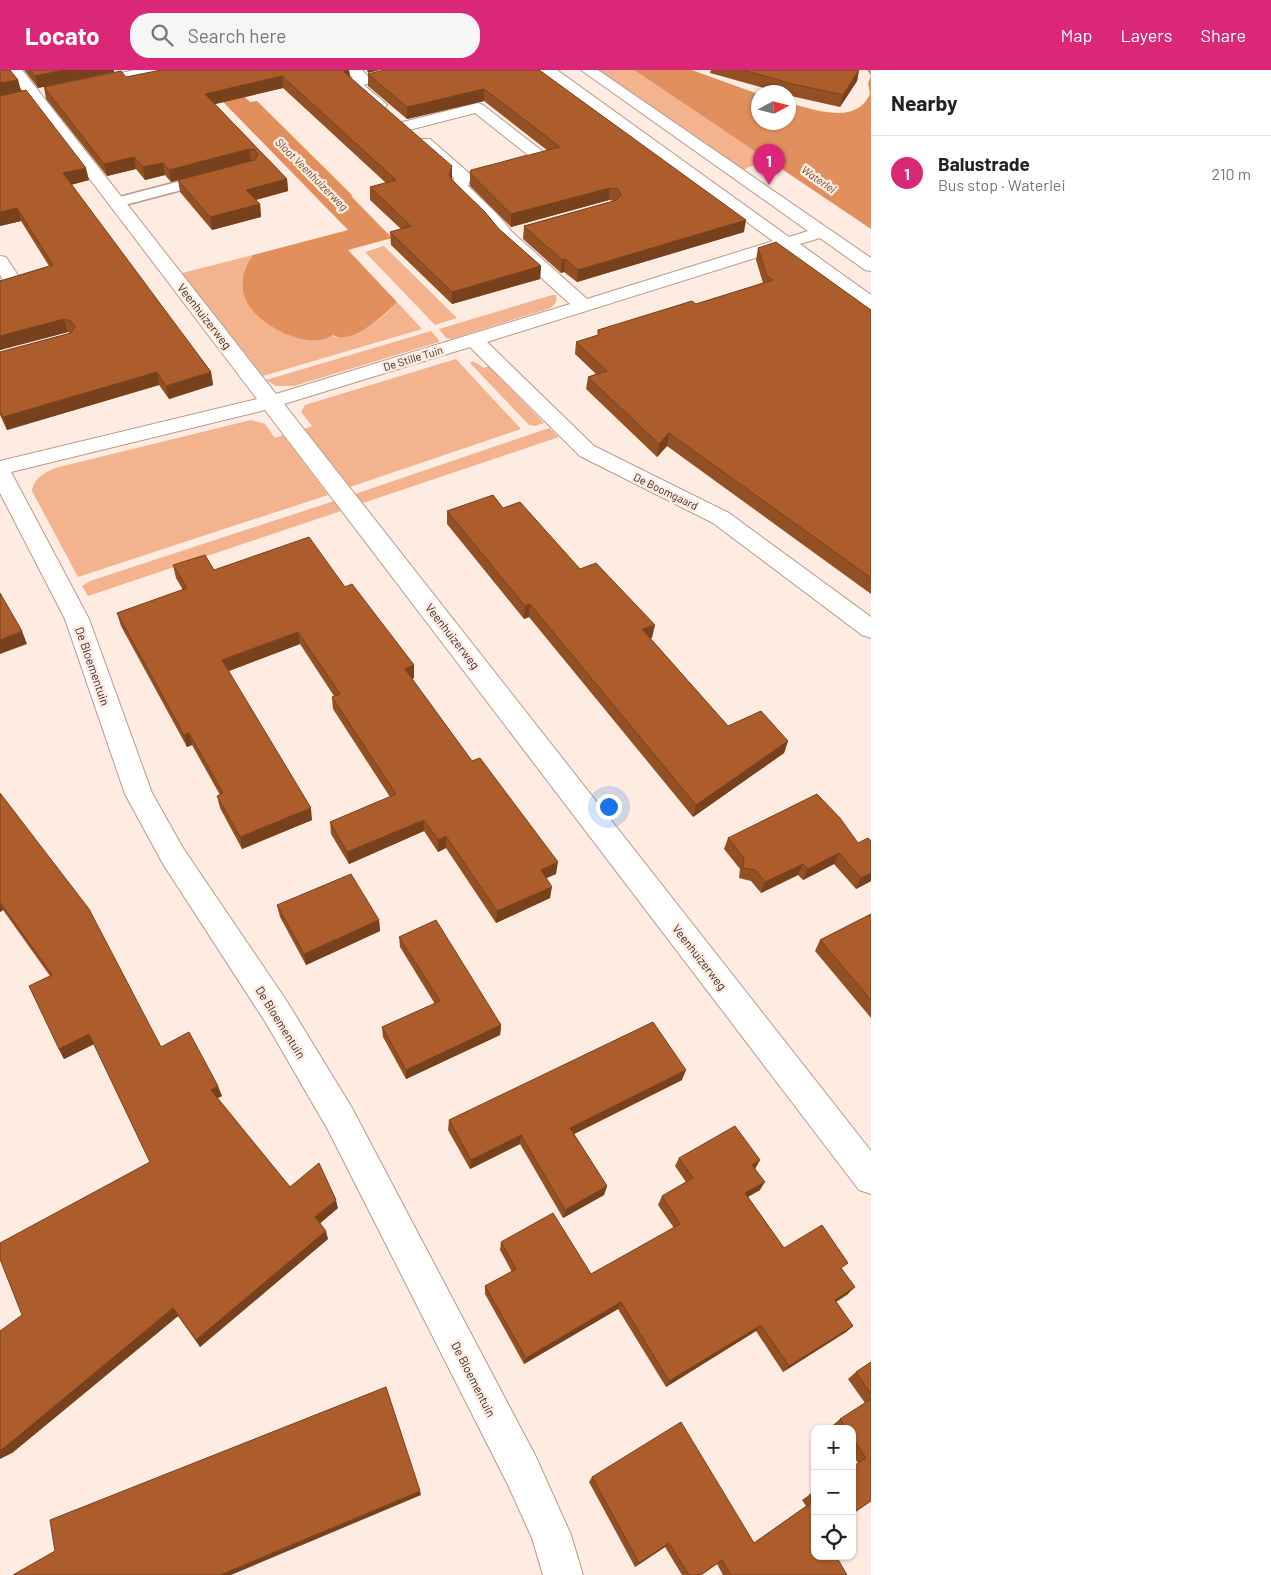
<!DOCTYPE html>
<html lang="en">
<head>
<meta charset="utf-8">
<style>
  body { margin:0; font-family:Barlow,sans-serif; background:#f6f6f6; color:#222 }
  .controls { position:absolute; right:15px; bottom:15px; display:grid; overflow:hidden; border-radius:10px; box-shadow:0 1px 4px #0004 }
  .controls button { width:45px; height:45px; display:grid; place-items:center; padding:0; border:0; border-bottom:1px solid #e0e0e0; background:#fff; color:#222; font:25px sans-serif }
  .compass { position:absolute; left:751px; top:15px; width:45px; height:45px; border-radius:50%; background:#fff; box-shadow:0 1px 4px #0004; rotate:83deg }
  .you { position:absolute; left:608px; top:736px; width:18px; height:18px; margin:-12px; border:4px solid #fff; border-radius:50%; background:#1a73e8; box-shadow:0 0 0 8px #1a73e833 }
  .badge { display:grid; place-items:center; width:32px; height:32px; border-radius:50%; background:#db2777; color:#fff; font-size:16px; font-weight:700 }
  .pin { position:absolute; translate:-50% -41px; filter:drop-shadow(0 1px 2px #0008) }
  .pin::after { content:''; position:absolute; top:26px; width:18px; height:15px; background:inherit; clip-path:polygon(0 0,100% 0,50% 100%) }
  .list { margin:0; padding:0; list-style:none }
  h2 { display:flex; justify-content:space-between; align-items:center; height:65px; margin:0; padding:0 20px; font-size:21px }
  h2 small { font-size:16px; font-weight:400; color:#767676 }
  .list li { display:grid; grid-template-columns:32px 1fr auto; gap:15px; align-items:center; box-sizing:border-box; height:75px; padding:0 20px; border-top:1px solid #e0e0e0 }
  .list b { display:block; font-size:19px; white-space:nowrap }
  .list p { margin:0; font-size:16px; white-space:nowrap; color:#767676 }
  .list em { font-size:16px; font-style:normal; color:#767676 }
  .icon { flex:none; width:28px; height:28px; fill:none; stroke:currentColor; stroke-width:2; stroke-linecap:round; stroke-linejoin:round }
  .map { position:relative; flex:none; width:871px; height:1505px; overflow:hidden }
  header { display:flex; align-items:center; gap:30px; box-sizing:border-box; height:70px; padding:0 25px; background:#db2777; color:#fff }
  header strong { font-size:24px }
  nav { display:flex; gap:28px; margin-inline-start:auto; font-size:18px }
  .search { width:350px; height:45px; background:#f6f6f6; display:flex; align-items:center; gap:12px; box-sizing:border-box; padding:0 18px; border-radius:20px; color:#767676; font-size:19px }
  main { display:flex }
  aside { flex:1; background:#fff }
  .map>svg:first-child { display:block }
  .green { fill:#f4b38f }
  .water { fill:#e28f5e }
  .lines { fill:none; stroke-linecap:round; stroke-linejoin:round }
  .lane-casing { stroke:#b89a8a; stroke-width:3 }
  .street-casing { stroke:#b89a8a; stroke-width:2 }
  .lane { fill:#fff; fill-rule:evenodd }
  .street { fill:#fff; fill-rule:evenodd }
  .wall { fill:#945025 }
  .shaded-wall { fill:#78411e }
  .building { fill:#ac5d2b; stroke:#78411e }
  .labels { text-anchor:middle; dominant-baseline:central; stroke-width:5; stroke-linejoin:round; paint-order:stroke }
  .far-water-label { font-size:11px; font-style:italic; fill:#79421f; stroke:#feebe1 }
  .far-street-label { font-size:11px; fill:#3b2f28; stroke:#feebe1 }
  .street-label { font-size:12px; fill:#3b2f28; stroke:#feebe1 }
</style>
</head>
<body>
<header>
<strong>Locato</strong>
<div class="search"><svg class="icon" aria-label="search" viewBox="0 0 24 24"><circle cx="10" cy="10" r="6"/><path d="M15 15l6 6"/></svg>Search here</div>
<nav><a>Map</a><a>Layers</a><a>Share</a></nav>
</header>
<main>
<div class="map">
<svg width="871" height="1505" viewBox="0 0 871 1505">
  <rect width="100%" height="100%" fill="#feebe1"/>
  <!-- green -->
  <g class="green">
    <path d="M 595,0 L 634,0 L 770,91 L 746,98 L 744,102 Z"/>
    <path d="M 384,176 L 457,248 L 435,255 L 365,182 Z"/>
    <path d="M 253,185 C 244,197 240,211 244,225 C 251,252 310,283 333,265 L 335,267 C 362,263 380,252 397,232 L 422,259 L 263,306 L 182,203 Z"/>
    <path d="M 552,225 L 556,225 C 558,232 554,236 548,239 L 451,269 L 446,268 L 439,259 Z"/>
    <path d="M 431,261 L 439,270 L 439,272 L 294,316 L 276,316 L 266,310 Z"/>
    <path d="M 456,289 L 521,359 L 350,417 L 304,359 L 312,356 L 301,342 L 305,335 Z"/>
    <path d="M 473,291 L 484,298 L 489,296 L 544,353 L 535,356 L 529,355 L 470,293 Z"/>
    <path d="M 251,350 L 265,354 L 275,368 L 283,365 L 328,425 L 78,507 L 32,421 C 34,407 47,401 59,397 Z"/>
    <path d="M 549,358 L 559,367 L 363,433 L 355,424 Z"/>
    <path d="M 334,431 L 341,441 L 88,526 L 82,516 L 90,511 Z"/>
  </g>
  <!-- water -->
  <g class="water">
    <path d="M 192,0 L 217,0 L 250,32 L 257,31 L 353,126 L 351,126 L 392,168 L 348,180 L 397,232 C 386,244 351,276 333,265 C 309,283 251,253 244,225 C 240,211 244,197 253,185 L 348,160 Z"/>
    <path d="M 634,0 L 692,0 L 758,24 L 758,52 L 788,52 L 789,33 C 813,39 856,56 870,24 L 868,13 L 871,6 L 867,0 L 871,0 L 871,159 Z"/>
  </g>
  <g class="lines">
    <defs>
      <path id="lane" d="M 211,103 L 216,105 L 219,108 L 216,111 L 117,137 L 112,135 L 109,132 L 112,129 Z"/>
      <g id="street">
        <path d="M 7,0 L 22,0 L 276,324 L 570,234 L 500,170 L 486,153 L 453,121 L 451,117 L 454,108 L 418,75 L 416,72 L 418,69 L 430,69 L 469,103 L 471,107 L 468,116 L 498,145 L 512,162 L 587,229 L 773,171 L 540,0 L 557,0 L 789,167 L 808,161 L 581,0 L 598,0 L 871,188 L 871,201 L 865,200 L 820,168 L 800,174 L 871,225 L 871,240 L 864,238 L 784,179 L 487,272 L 594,376 L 729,443 L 871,547 L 871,568 L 862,565 L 713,453 L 580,386 L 470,277 L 284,334 L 871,1081 L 871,1124 L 859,1120 L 265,340 L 11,402 L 89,549 L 152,723 L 183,778 L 288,933 L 352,1038 L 536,1387 L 571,1465 L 583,1505 L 543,1505 L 532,1468 L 508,1415 L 328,1060 L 266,953 L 163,794 L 125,724 L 65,549 L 0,423 L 0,391 L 257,329 Z"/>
        <path d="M 135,0 L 163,0 L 161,3 L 90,18 L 85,17 L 83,14 L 85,11 Z"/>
        <path d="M 346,0 L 362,0 L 371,10 L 369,13 L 364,15 L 384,32 L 387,35 L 384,38 L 374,38 L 348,16 L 346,13 L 348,10 L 353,8 Z"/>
        <path d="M 478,33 L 483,35 L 546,84 L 548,87 L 546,90 L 510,100 L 504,98 L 502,95 L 504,92 L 528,85 L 475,43 L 405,61 L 399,59 L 397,56 L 399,53 Z"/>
        <path d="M 0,186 L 6,187 L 23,213 L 20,217 L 0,223 L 0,211 L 3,210 L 0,205 Z"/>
      </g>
    </defs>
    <!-- lane casing -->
    <use href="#lane" class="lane-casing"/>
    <!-- street casing -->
    <use href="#street" class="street-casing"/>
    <!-- lane -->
    <use href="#lane" class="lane"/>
    <!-- street -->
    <use href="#street" class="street"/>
  </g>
  <!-- wall -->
  <g class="wall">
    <path d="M 0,0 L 18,10 L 21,21 L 89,110 L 71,115 L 211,302 L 213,315 L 169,329 L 159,315 L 7,360 L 0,345 L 0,282 L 70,263 L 68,262 L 0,280 L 0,211 L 49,196 L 21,151 L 0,156 L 14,23 L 0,26 Z"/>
    <path d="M 24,0 L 114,0 L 114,2 L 38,18 Z"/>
    <path d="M 161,0 L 349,0 L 350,7 L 452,109 L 499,159 L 541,196 L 540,209 L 452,234 L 391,175 L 390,162 L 401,159 L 370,130 L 370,117 L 386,113 L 283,18 L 215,34 L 287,109 L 288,121 L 256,130 L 260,134 L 261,147 L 212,160 L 180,122 L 178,110 L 171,112 L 165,105 L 145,110 L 136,99 L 107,106 L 46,29 L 44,17 L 126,7 Z"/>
    <path d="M 539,0 L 744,162 L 577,212 L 564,202 L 561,203 L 523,169 L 524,156 L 614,131 L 609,130 L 511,157 L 470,116 L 470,103 L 548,81 L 484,31 L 407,49 L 368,16 L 368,4 Z"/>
    <path d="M 711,0 L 859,0 L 857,11 L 840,37 L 791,26 L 788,25 L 788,22 L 778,22 L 710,3 Z"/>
    <path d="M 758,178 L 871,240 L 871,524 L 667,376 L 657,387 L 586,319 L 588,307 L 596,304 L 575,284 L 576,272 L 598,265 L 598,260 L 696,234 L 763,213 L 756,190 Z"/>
    <path d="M 503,438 L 580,499 L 652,568 L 650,568 L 728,656 L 788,671 L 784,683 L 693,747 L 529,547 L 524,549 L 447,454 L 447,441 Z"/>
    <path d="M 173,495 L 214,500 L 345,517 L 414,595 L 414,608 L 412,609 L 472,691 L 556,804 L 546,808 L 550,828 L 496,853 L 446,778 L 438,782 L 424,761 L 349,794 L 331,764 L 330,752 L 390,727 L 333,639 L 332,627 L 334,626 L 300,574 L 228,601 L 312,750 L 242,779 L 220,738 L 217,726 L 220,725 L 192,675 L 187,677 L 121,556 L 117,543 L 183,520 L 176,508 Z"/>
    <path d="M 0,723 L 161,977 L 222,1026 L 217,1028 L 290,1117 L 338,1138 L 320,1153 L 328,1169 L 200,1277 L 178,1246 L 12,1383 L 22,1245 L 150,1092 L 94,974 L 64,989 L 59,979 L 50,906 L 3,840 L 0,842 Z"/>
    <path d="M 728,768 L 858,773 L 871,771 L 871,811 L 856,819 L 834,794 L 803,810 L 798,805 L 761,823 L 751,811 L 739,808 L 740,799 L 724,779 Z"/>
    <path d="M 277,835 L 379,850 L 380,861 L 306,895 L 280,847 Z"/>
    <path d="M 871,844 L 871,948 L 815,881 L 820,870 Z"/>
    <path d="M 399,867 L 501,955 L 500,965 L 406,1009 L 383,967 L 382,957 L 435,934 L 400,877 Z"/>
    <path d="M 682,1010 L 574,1064 L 607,1116 L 604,1125 L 563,1148 L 520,1074 L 470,1099 L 448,1060 L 449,1050 Z"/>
    <path d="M 679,1088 L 760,1090 L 755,1098 L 760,1120 L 748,1127 L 784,1178 L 843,1200 L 848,1224 L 836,1232 L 853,1256 L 846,1262 L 783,1302 L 756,1261 L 666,1317 L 618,1239 L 524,1294 L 485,1224 L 485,1216 L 512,1202 L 500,1180 L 501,1172 L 591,1204 L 674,1158 L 658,1135 L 662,1126 L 686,1112 L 675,1096 Z"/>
    <path d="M 871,1292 L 871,1431 L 858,1393 L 852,1384 L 852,1359 L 835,1359 L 833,1355 L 840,1349 L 865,1333 L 848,1309 L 856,1302 Z"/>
    <path d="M 592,1407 L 754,1473 L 806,1436 L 802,1430 L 815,1421 L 815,1486 L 847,1505 L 723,1505 L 717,1494 L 701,1505 L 682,1505 L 665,1477 L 635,1497 L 589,1412 Z"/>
  </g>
  <!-- shaded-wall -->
  <g class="shaded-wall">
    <path d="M 64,0 L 114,0 L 114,2 L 38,18 L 35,6 Z"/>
    <path d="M 345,0 L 349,0 L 350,7 L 344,2 Z"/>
    <path d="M 367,0 L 380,0 L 368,3 Z"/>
    <path d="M 859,0 L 857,11 L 840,37 L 843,25 Z"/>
    <path d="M 282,6 L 283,18 L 207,36 L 205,24 Z"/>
    <path d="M 18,10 L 21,22 L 0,26 L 0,13 Z"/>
    <path d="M 484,19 L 484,31 L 407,49 L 407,37 Z"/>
    <path d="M 249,79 L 251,91 L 171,112 L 169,100 Z"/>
    <path d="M 134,87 L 136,99 L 107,106 L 104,94 Z"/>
    <path d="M 163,93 L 165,105 L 145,110 L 143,97 Z"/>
    <path d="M 452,96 L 452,109 L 449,116 L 449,104 Z"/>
    <path d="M 86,98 L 89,110 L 66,116 L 63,103 Z"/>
    <path d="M 287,109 L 288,121 L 248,132 L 246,120 Z"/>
    <path d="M 610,118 L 609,130 L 511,157 L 511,144 Z"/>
    <path d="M 260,134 L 261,147 L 212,160 L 210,147 Z"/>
    <path d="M 17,138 L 21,151 L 0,156 L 0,142 Z"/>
    <path d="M 746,150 L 744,162 L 577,212 L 578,200 Z"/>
    <path d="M 565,189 L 564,202 L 561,203 L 562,190 Z"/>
    <path d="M 541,196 L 540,209 L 452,234 L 452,222 Z"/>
    <path d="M 64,249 L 68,262 L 0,280 L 0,266 Z"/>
    <path d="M 157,302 L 159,315 L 7,360 L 3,347 Z"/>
    <path d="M 211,302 L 213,315 L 169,329 L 166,316 Z"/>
    <path d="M 669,363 L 667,376 L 657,387 L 659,374 Z"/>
    <path d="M 530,534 L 529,547 L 524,549 L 525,536 Z"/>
    <path d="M 655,555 L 652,568 L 640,572 L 642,559 Z"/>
    <path d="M 22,561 L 27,574 L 0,584 L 0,570 Z"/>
    <path d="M 298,562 L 300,574 L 224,603 L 222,590 Z"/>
    <path d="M 414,595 L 414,608 L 405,611 L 405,599 Z"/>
    <path d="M 189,663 L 192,675 L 187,677 L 184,665 Z"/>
    <path d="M 788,671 L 784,683 L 693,747 L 696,735 Z"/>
    <path d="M 311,738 L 312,750 L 242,779 L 240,767 Z"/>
    <path d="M 424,750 L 424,761 L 349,794 L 347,782 Z"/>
    <path d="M 446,766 L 446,778 L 438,782 L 438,770 Z"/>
    <path d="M 839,783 L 834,794 L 803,810 L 808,799 Z"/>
    <path d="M 558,792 L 556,804 L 540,811 L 541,800 Z"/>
    <path d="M 803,794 L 798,805 L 761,823 L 765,812 Z"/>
    <path d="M 871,803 L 871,811 L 856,819 L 861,808 Z"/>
    <path d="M 552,817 L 550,828 L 496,853 L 497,841 Z"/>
    <path d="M 0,833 L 3,840 L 0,842 Z"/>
    <path d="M 379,850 L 380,861 L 306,895 L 304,884 Z"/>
    <path d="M 501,955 L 500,965 L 406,1009 L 406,1000 Z"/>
    <path d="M 89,964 L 94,974 L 64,989 L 59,979 Z"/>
    <path d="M 686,1000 L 682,1010 L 568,1067 L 570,1058 Z"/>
    <path d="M 218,1016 L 222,1026 L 214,1030 L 211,1020 Z"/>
    <path d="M 521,1065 L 520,1074 L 470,1099 L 471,1090 Z"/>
    <path d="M 760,1090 L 755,1099 L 752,1095 Z"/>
    <path d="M 765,1112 L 760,1120 L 740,1131 L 745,1123 Z"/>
    <path d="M 607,1116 L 604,1125 L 563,1148 L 565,1140 Z"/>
    <path d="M 336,1130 L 338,1138 L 317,1156 L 315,1147 Z"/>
    <path d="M 326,1161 L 328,1169 L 200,1277 L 196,1270 Z"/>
    <path d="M 855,1217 L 848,1224 L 828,1237 L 835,1230 Z"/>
    <path d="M 621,1232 L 618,1239 L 524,1294 L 526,1288 Z"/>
    <path d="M 173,1238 L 178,1246 L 12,1383 L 0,1389 L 0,1380 Z"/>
    <path d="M 761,1255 L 756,1261 L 666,1317 L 669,1311 Z"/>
    <path d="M 853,1256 L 846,1262 L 783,1302 L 789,1296 Z"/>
    <path d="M 420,1421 L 421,1425 L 231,1505 L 220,1505 Z"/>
    <path d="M 669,1473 L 665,1477 L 635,1497 L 639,1493 Z"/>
  </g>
  <!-- building -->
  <g class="building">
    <path d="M 0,0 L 10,0 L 18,10 L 0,13 Z"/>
    <path d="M 30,0 L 64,0 L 35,6 Z"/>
    <path d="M 161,0 L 345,0 L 344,2 L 452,96 L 449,104 L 452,110 L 485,142 L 499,159 L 541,196 L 452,222 L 390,162 L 411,156 L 370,117 L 396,110 L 282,6 L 205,24 L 287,109 L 246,120 L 260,134 L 210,147 L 178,110 L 255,90 L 258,84 L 255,80 L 249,79 L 169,100 L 163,93 L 143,97 L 134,87 L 104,94 L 44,17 L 121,1 L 126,7 Z"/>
    <path d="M 384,0 L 539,0 L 746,150 L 578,200 L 565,189 L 562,190 L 524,156 L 617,130 L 621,125 L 618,119 L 610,118 L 511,144 L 470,103 L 471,100 L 560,77 L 484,19 L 407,37 L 368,4 Z"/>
    <path d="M 743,0 L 859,0 L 843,25 L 793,14 Z"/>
    <path d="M 26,20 L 86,98 L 63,103 L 211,302 L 166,316 L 157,302 L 3,347 L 0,341 L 0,282 L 71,263 L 75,256 L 71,251 L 64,249 L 0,266 L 0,211 L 53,195 L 17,138 L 0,142 L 0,26 Z"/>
    <path d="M 776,172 L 871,240 L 871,508 L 669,363 L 659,374 L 588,307 L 607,301 L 576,272 L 598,265 L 598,260 L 692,231 L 696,234 L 773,210 L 767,206 L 758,178 Z"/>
    <path d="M 493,425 L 503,438 L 520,432 L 580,499 L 596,493 L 655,555 L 642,559 L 728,656 L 761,641 L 788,671 L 696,735 L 530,534 L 525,536 L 447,441 Z"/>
    <path d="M 309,467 L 345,517 L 352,514 L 414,595 L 405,599 L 472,691 L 480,688 L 558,792 L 541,800 L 552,817 L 497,841 L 446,766 L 438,770 L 424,750 L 347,782 L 330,752 L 396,724 L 332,627 L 340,624 L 298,562 L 222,590 L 311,738 L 240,767 L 217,726 L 223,723 L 189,663 L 184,665 L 117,543 L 187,518 L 173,495 L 205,485 L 214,500 Z"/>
    <path d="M 0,523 L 22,561 L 0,570 Z"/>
    <path d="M 0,723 L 89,839 L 161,977 L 189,962 L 218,1016 L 211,1020 L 290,1117 L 319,1093 L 336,1130 L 315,1147 L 326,1161 L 196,1270 L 173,1238 L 4,1378 L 0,1380 L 0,1261 L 22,1245 L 0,1189 L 0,1173 L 150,1092 L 89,964 L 59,979 L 29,916 L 52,905 L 0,832 Z"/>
    <path d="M 817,724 L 840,748 L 858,773 L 868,768 L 871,771 L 871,803 L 861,808 L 839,783 L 808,799 L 803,794 L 765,812 L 755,800 L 743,798 L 744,788 L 728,768 Z"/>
    <path d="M 351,804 L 379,850 L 304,884 L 277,835 Z"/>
    <path d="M 871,844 L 871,930 L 820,870 Z"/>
    <path d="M 436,850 L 501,955 L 406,1000 L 382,957 L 440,931 L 399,867 Z"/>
    <path d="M 653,952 L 686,1000 L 570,1058 L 607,1116 L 565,1140 L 521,1065 L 471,1090 L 449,1050 Z"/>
    <path d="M 735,1056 L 760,1090 L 752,1095 L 765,1112 L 745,1123 L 784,1178 L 822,1155 L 848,1193 L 841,1198 L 855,1217 L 835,1230 L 853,1256 L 789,1296 L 761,1255 L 669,1311 L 621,1232 L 526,1288 L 485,1216 L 516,1199 L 501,1172 L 553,1143 L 591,1204 L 680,1154 L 662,1126 L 693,1108 L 679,1088 Z"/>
    <path d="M 871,1292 L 871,1324 L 856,1302 Z"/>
    <path d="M 386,1317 L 420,1421 L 220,1505 L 13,1505 L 55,1481 L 50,1450 Z"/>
    <path d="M 871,1329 L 871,1431 L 852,1444 L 852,1397 L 866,1388 L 852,1367 L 852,1359 L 847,1359 L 840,1349 Z"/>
    <path d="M 681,1352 L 754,1473 L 811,1433 L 815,1439 L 815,1486 L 836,1486 L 847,1505 L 731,1505 L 722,1490 L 701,1505 L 689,1505 L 669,1473 L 639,1493 L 592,1407 Z"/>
    <path d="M 815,1422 L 815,1434 L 809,1425 Z"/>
  </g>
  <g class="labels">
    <!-- far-water labels -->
    <g class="far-water-label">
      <text transform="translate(312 104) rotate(45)">Sloot Veenhuizerweg</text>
      <text transform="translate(819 109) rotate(35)">Waterlei</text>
    </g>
    <!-- far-street labels -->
    <g class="far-street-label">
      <text transform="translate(413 288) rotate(-17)">De Stille Tuin</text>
      <text transform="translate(666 421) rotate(26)">De Boomgaard</text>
    </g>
    <!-- street labels -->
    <g class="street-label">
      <text transform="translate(205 246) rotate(52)">Veenhuizerweg</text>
      <text transform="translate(453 566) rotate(52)">Veenhuizerweg</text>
      <text transform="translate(93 596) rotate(71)">De Bloementuin</text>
      <text transform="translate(700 887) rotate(52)">Veenhuizerweg</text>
      <text transform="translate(281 952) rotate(58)">De Bloementuin</text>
      <text transform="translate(474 1309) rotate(63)">De Bloementuin</text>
    </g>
  </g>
</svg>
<div class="controls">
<button>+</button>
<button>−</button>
<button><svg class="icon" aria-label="locate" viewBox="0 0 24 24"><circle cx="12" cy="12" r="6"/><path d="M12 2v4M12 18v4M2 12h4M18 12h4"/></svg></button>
</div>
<svg class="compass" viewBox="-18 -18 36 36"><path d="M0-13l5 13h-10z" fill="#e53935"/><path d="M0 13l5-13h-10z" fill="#767676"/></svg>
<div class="you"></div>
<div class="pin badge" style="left:769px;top:115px">1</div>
</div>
<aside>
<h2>Nearby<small></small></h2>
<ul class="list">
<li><span class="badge">1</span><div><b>Balustrade</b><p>Bus stop · Waterlei</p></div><em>210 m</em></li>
</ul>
</aside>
</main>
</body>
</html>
